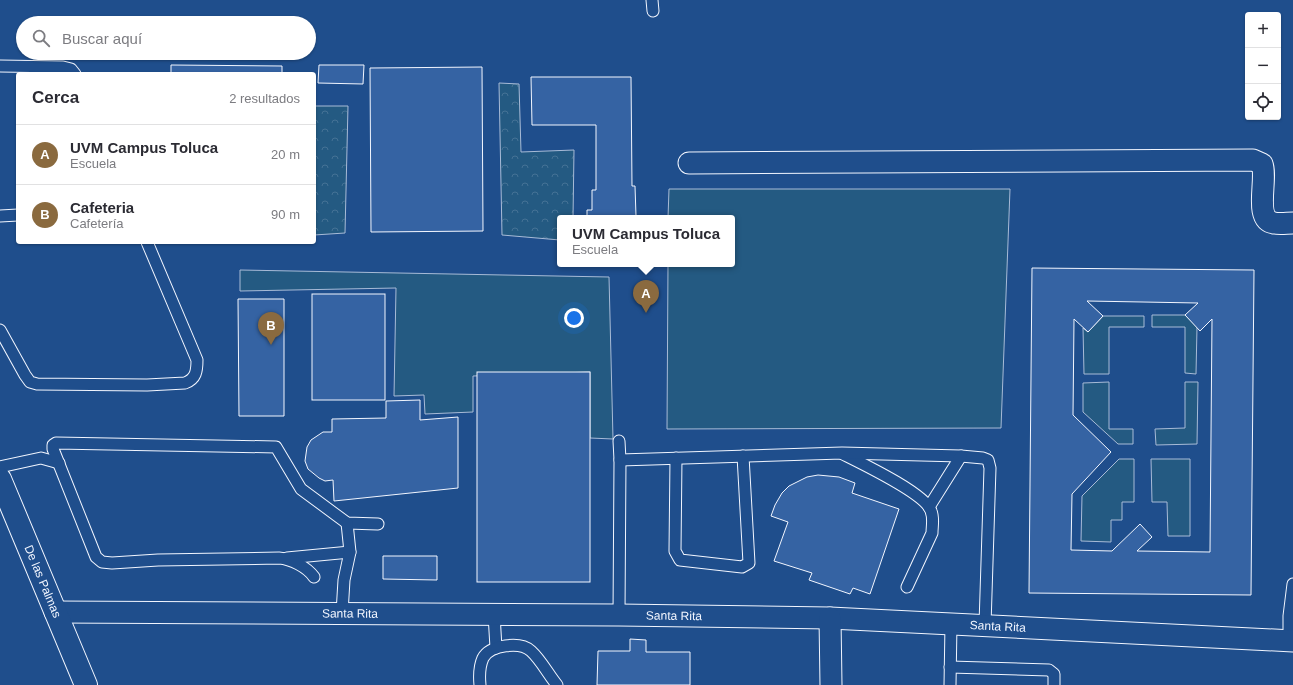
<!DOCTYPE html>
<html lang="es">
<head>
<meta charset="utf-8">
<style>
  body { margin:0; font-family:Helvetica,sans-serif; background:#f7f7f7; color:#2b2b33 }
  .controls { position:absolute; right:12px; top:12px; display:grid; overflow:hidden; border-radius:4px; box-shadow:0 1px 3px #0004 }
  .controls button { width:36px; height:36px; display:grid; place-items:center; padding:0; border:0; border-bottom:1px solid #e1e1e2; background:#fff; color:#2b2b33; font:20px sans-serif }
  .you { position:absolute; left:574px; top:318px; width:14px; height:14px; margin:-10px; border:3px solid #fff; border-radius:50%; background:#1a73e8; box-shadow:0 0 0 6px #1a73e833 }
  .badge { display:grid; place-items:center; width:26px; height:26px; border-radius:50%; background:#8a6a3f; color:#fff; font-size:13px; font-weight:700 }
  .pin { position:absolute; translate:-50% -33px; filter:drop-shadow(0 1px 2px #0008) }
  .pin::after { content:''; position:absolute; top:21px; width:14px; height:12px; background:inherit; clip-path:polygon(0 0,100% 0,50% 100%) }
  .popup { position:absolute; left:557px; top:215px; width:178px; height:52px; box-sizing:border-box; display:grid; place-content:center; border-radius:4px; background:#fff; filter:drop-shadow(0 1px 3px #0005); font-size:13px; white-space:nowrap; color:#7c7c81 }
  .popup b { font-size:15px; color:#2b2b33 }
  .popup::after { content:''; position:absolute; left:50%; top:100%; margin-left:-8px; border:8px solid transparent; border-top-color:#fff }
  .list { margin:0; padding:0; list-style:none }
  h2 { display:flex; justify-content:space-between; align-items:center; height:52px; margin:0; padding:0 16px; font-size:17px }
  h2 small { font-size:13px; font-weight:400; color:#7c7c81 }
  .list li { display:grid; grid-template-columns:26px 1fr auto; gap:12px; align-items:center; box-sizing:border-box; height:60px; padding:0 16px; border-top:1px solid #e1e1e2 }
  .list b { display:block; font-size:15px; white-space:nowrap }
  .list p { margin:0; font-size:13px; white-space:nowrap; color:#7c7c81 }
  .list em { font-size:13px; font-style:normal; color:#7c7c81 }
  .icon { flex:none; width:22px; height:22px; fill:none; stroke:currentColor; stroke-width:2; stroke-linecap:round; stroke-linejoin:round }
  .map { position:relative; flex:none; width:1293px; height:685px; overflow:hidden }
  .search { position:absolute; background:#fff; box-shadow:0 1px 3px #0004; left:16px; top:16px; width:300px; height:44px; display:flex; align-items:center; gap:10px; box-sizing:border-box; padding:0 14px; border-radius:22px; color:#7c7c81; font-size:15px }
  .panel { position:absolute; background:#fff; box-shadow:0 1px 3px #0004; left:16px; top:72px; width:300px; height:172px; border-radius:4px }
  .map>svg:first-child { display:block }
  .green { fill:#245a82; stroke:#a8bbd7 }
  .park { fill:url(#park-crowns); stroke:#a8bbd7 }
  .building { fill:#3563a3; stroke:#f2f6ff; fill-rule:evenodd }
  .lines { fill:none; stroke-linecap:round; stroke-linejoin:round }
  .service-casing { stroke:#f2f6ff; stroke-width:13 }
  .minor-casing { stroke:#f2f6ff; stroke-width:23 }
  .tertiary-casing { stroke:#f2f6ff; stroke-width:24 }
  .service { stroke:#1f4e8c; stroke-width:11 }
  .minor { stroke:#1f4e8c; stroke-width:21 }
  .tertiary { stroke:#1f4e8c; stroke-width:22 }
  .labels { text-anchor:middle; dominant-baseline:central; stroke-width:3; stroke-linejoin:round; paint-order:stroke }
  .street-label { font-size:12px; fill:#f2f6ff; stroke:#1f4e8c }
</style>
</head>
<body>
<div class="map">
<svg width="1293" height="685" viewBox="0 0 1293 685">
  <defs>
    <pattern id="park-crowns" width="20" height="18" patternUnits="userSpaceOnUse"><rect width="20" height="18" fill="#245a82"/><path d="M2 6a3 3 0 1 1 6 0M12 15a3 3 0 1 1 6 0" fill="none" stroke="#447295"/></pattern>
  </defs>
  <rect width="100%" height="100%" fill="#1f4e8c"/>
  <!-- green -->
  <g class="green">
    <path d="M 669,189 L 1010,189 L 1001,428 L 667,429 L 668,264 L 732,264 L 732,218 L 668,218 Z"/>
    <path d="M 240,270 L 609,277 L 613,439 L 590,438 L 590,372 L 473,376 L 473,412 L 425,414 L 424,395 L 394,396 L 396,288 L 240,291 Z"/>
    <path d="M 1152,315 L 1185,315 L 1197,327 L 1196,374 L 1185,373 L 1185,327 L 1152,327 Z"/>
    <path d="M 1103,316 L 1144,316 L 1144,327 L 1109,327 L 1109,374 L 1084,374 L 1083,328 L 1088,332 Z"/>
    <path d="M 1109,382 L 1109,429 L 1133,429 L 1133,444 L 1118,444 L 1083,412 L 1083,383 Z"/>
    <path d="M 1185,382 L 1198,382 L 1197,444 L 1156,445 L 1155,429 L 1185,428 Z"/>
    <path d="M 1119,459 L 1134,459 L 1134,502 L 1122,502 L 1122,520 L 1111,520 L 1111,542 L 1081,541 L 1082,496 Z"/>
    <path d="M 1151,459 L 1190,459 L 1190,536 L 1168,536 L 1167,502 L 1152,502 Z"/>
  </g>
  <!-- park -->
  <g class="park">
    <path d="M 499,83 L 519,84 L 521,152 L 574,150 L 573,218 L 560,218 L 560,240 L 502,235 Z"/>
    <path d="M 314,106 L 348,106 L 345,233 L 314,235 Z"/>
  </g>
  <!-- building -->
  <g class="building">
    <path d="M 171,65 L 282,66 L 282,74 L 171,74 Z"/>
    <path d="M 319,65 L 364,65 L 363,84 L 318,83 Z"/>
    <path d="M 482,67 L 483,231 L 371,232 L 370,68 Z"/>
    <path d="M 531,77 L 631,77 L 632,186 L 635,186 L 636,216 L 639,216 L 639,218 L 587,218 L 587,210 L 592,210 L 592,190 L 596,190 L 596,125 L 532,125 Z"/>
    <path d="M 1032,268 L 1254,270 L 1251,595 L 1029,593 ZM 1087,301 L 1198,303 L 1185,315 L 1200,331 L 1212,319 L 1210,552 L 1137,551 L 1152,537 L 1140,524 L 1112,551 L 1071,550 L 1072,494 L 1111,452 L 1073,415 L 1074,319 L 1088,332 L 1103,316 Z"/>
    <rect x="312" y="294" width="73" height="106"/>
    <path d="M 238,299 L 284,299 L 284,416 L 239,416 Z"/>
    <rect x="477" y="372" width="113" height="210"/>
    <path d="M 420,400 L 420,420 L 458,417 L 458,488 L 334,501 L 333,480 L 325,481 L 319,478 L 308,469 L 305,461 L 307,447 L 311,440 L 323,432 L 332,432 L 332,419 L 386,418 L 386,401 Z"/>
    <path d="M 818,475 L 839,477 L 855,483 L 852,493 L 899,509 L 870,594 L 853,588 L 850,594 L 809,580 L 812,573 L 774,561 L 788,522 L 771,516 L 775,505 L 782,493 L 789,486 L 807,477 Z"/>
    <path d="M 383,556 L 437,556 L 437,580 L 383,579 Z"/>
    <path d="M 630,639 L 646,640 L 646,652 L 690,652 L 690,685 L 597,685 L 598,651 L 630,651 Z"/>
  </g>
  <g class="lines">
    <defs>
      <g id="service">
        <path d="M 652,0 L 653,11"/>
        <path d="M 0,66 L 63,67 L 71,69 L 75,74"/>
        <path d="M 0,216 L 18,215"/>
        <path d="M 0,330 L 25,375 L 30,382 L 37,384 L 147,385 L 185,383 C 196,379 197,371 197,360 L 147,242"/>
        <path d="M 843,454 C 861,463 926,494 931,511 C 934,518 932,526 932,533 L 907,587"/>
        <path d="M 676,458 L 675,551 L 680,560 L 742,567 L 749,563 L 743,456"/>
        <path d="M 620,460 L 842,453 L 961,456 L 983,458 L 988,460 L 990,468 L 985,625"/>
        <path d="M 0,467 L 41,458 L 59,463"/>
        <path d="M 929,507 L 961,456"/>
        <path d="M 287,558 L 350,552"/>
        <path d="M 314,577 C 307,567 291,559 279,558 L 158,560 L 112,563 L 102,562 L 96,557 L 53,449 L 53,445 L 56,443 L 276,447 L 301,489 L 347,523 L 378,524"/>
        <path d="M 342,613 L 344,580 L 350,552 L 347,523"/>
        <path d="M 494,614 L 496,648"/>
        <path d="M 619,615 L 620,460 L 619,441"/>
        <path d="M 1289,641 L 1289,616 L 1293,584"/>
        <path d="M 950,667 L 1049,670 L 1054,674 L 1054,685"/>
        <path d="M 480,685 C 479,675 479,667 483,658 C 490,645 520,641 531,651 C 541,660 548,674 557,685"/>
        <path d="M 950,685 L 951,624"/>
      </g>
      <g id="minor">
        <path d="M 689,163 L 1253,160 L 1262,164 C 1268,179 1253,220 1274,223 C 1280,224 1287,223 1293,223"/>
        <path id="s1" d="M 55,612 L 619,615 L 830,618 L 1293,641"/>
        <path d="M 830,618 L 831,685"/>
      </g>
      <g id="tertiary">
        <path id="s2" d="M 0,479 L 86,685"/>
      </g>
    </defs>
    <!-- service casing -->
    <use href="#service" class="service-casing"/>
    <!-- minor casing -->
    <use href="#minor" class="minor-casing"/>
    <!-- tertiary casing -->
    <use href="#tertiary" class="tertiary-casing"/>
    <!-- service -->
    <use href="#service" class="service"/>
    <!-- minor -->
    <use href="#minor" class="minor"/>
    <!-- tertiary -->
    <use href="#tertiary" class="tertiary"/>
  </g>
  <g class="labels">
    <!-- street labels -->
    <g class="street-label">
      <text stroke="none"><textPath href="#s2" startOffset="111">De las Palmas</textPath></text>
      <text stroke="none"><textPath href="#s1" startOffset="295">Santa Rita</textPath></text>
      <text stroke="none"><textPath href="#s1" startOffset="619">Santa Rita</textPath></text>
      <text stroke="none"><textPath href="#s1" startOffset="943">Santa Rita</textPath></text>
    </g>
  </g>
</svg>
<div class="controls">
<button>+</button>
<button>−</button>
<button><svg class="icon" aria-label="locate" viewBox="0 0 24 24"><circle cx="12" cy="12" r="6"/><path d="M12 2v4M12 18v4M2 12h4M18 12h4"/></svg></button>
</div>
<div class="you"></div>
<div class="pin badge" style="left:646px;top:313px">A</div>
<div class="popup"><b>UVM Campus Toluca</b>Escuela</div>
<div class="pin badge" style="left:271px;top:345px">B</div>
<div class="search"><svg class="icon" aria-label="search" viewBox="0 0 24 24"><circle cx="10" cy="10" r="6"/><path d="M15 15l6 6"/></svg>Buscar aquí</div>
<section class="panel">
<h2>Cerca<small>2 resultados</small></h2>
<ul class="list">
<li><span class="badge">A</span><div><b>UVM Campus Toluca</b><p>Escuela</p></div><em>20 m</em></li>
<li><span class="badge">B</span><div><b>Cafeteria</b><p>Cafetería</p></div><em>90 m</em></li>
</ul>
</section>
</div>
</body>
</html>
